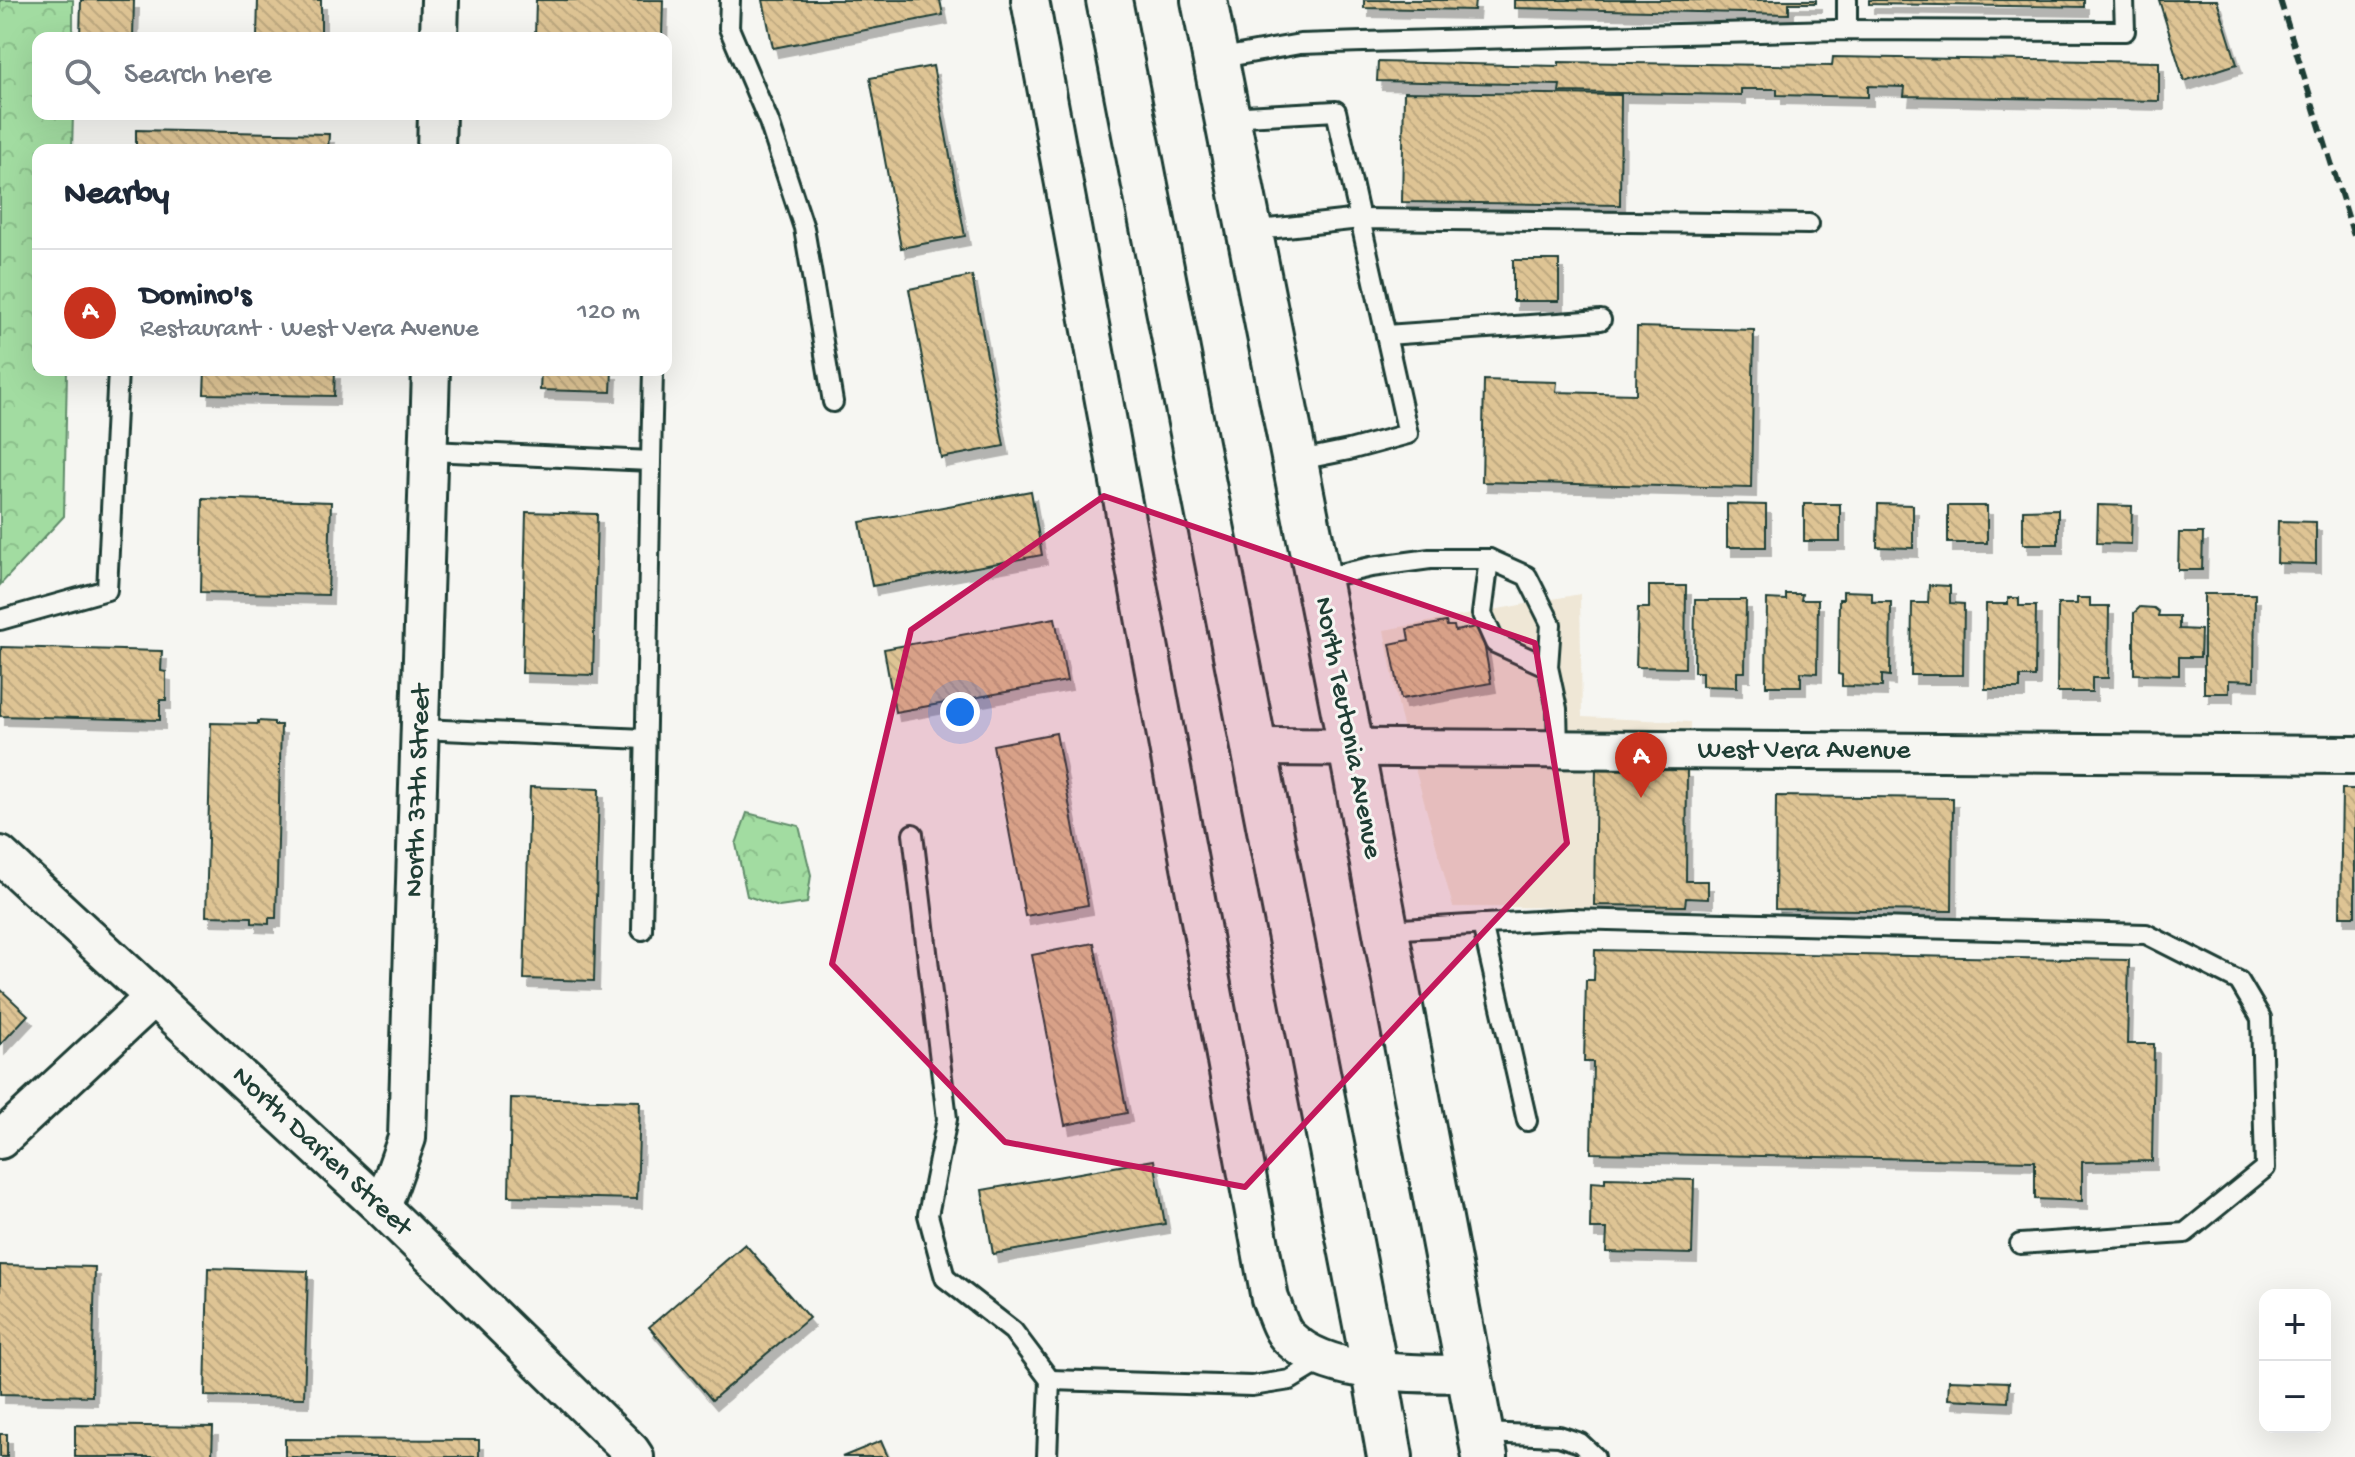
<!DOCTYPE html>
<html lang="en">
<head>
<meta charset="utf-8">
<style>
  body { margin:0; font-family:"Gochi Hand",sans-serif; background:#f6f6f7; color:#1f2937 }
  .controls { position:absolute; right:24px; bottom:24px; display:grid; overflow:hidden; border-radius:16px; box-shadow:0 8px 32px #0002 }
  .controls button { width:72px; height:72px; display:grid; place-items:center; padding:0; border:0; border-bottom:2px solid #e0e1e3; background:#fff; color:#1f2937; font:40px sans-serif }
  .you { position:absolute; left:960px; top:712px; width:28px; height:28px; margin:-20px; border:6px solid #fff; border-radius:50%; background:#1a73e8; box-shadow:0 0 0 12px #1a73e833 }
  .badge { display:grid; place-items:center; width:52px; height:52px; border-radius:50%; background:#c8321e; color:#fff; font-size:26px; font-weight:700 }
  .pin { position:absolute; translate:-50% -66px; filter:drop-shadow(0 2px 4px #0008) }
  .pin::after { content:''; position:absolute; top:42px; width:28px; height:24px; background:inherit; clip-path:polygon(0 0,100% 0,50% 100%) }
  .list { margin:0; padding:0; list-style:none }
  h2 { display:flex; justify-content:space-between; align-items:center; height:104px; margin:0; padding:0 32px; font-size:34px }
  h2 small { font-size:26px; font-weight:400; color:#747a83 }
  .list li { display:grid; grid-template-columns:52px 1fr auto; gap:24px; align-items:center; box-sizing:border-box; height:128px; padding:0 32px; border-top:2px solid #e0e1e3 }
  .list b { display:block; font-size:30px; white-space:nowrap }
  .list p { margin:0; font-size:26px; white-space:nowrap; color:#747a83 }
  .list em { font-size:26px; font-style:normal; color:#747a83 }
  .icon { flex:none; width:44px; height:44px; fill:none; stroke:currentColor; stroke-width:2; stroke-linecap:round; stroke-linejoin:round }
  .map { position:relative; flex:none; width:2355px; height:1457px; overflow:hidden }
  .search { position:absolute; background:#fff; box-shadow:0 8px 32px #0002; left:32px; top:32px; width:640px; height:88px; display:flex; align-items:center; gap:20px; box-sizing:border-box; padding:0 28px; border-radius:16px; color:#747a83; font-size:30px }
  .panel { position:absolute; background:#fff; box-shadow:0 8px 32px #0002; left:32px; top:144px; width:640px; height:232px; border-radius:16px }
  .map>svg:first-child { display:block }
  .built { fill:#efe7d6 }
  .park { fill:url(#park-crowns); stroke:#608c6a; stroke-width:2 }
  .building { fill:url(#building-back-hatch); stroke:#1f3d34; stroke-width:2; filter:url(#shadow) }
  .lines { fill:none; stroke-linecap:round; stroke-linejoin:round }
  .lane-casing { stroke:#1f3d34; stroke-width:24 }
  .street-casing { stroke:#1f3d34; stroke-width:42 }
  .secondary-casing { stroke:#1f3d34; stroke-width:50 }
  .lane { stroke:#f6f6f2; stroke-width:18 }
  .street { stroke:#f6f6f2; stroke-width:36 }
  .secondary { stroke:#f6f6f2; stroke-width:44 }
  .rail { stroke:#1f3d34; stroke-width:6; stroke-dasharray:12 6; stroke-linecap:butt }
  .marked { fill:#c2185b; fill-opacity:0.2; stroke:#c2185b; stroke-width:6; stroke-linejoin:round }
  .labels { text-anchor:middle; dominant-baseline:central; stroke-width:6; stroke-linejoin:round; paint-order:stroke }
  .street-label { font-size:28px; fill:#1f3d34; stroke:#f6f6f2 }
</style>
</head>
<body>
<div class="map">
<svg width="2355" height="1457" viewBox="0 0 2355 1457">
  <defs>
    <pattern id="park-crowns" width="20" height="18" patternUnits="userSpaceOnUse" patternTransform="scale(2)"><rect width="20" height="18" fill="#a2dca1"/><path d="M2 6a3 3 0 1 1 6 0M12 15a3 3 0 1 1 6 0" fill="none" stroke="#8bbe8b"/></pattern>
    <pattern id="building-back-hatch" width="6" height="6" patternUnits="userSpaceOnUse" patternTransform="scale(2)"><rect width="6" height="6" fill="#dec494"/><path d="M-1 5l2 2M0 0l6 6M5-1l2 2" fill="none" stroke="#bea980"/></pattern>
    <filter id="shadow"><feDropShadow dx="5" dy="9" stdDeviation="0" flood-color="#0004"/></filter>
  </defs>
  <rect width="100%" height="100%" fill="#f6f6f2"/>
  <filter id="ink" filterUnits="userSpaceOnUse"><feTurbulence type="fractalNoise" baseFrequency=".0125" numOctaves="2"/><feDisplacementMap in="SourceGraphic" scale="16" xChannelSelector="R" yChannelSelector="G"/><feConvolveMatrix kernelMatrix="1 2 1 2 8 2 1 2 1" color-interpolation-filters="sRGB"/></filter>
  <g filter="url(#ink)">
    <!-- built -->
    <path class="built" d="M 1580,594 L 1582,717 L 1690,722 L 1686,908 L 1453,907 L 1400,714 L 1384,630 Z"/>
    <!-- park -->
    <g class="park">
      <path d="M 0,0 L 73,0 L 73,38 L 38,38 L 38,114 L 73,114 L 72,150 L 38,150 L 38,370 L 67,370 L 64,516 L 0,585 Z"/>
      <path d="M 747,813 L 799,826 L 811,875 L 807,903 L 779,907 L 747,896 L 736,844 Z"/>
    </g>
    <!-- building -->
    <g class="building">
      <path d="M 81,0 L 134,0 L 133,38 L 80,38 Z"/>
      <path d="M 258,0 L 321,0 L 321,38 L 257,38 Z"/>
      <path d="M 536,0 L 663,0 L 662,38 L 535,38 Z"/>
      <path d="M 763,0 L 940,0 L 943,15 L 773,48 Z"/>
      <path d="M 1364,0 L 1475,0 L 1474,10 L 1364,8 Z"/>
      <path d="M 1514,0 L 1816,0 L 1816,3 L 1789,3 L 1789,14 L 1514,8 Z"/>
      <path d="M 1869,0 L 2084,0 L 2084,7 L 1869,4 Z"/>
      <path d="M 2159,0 L 2217,0 L 2237,64 L 2184,81 Z"/>
      <path d="M 1833,57 L 2159,62 L 2159,101 L 1904,96 L 1905,87 L 1868,86 L 1868,97 L 1777,95 L 1777,89 L 1741,89 L 1741,95 L 1559,92 L 1560,85 L 1377,81 L 1378,62 L 1559,66 L 1559,62 L 1832,66 Z"/>
      <path d="M 933,66 L 965,236 L 901,248 L 870,78 Z"/>
      <path d="M 1404,92 L 1621,95 L 1620,205 L 1402,202 Z"/>
      <path d="M 136,130 L 329,134 L 328,150 L 136,150 Z"/>
      <rect x="1513" y="260" width="46" height="41"/>
      <path d="M 972,276 L 1004,446 L 941,458 L 909,289 Z"/>
      <path d="M 1637,327 L 1754,330 L 1751,488 L 1482,482 L 1484,380 L 1557,382 L 1556,392 L 1636,394 Z"/>
      <path d="M 205,370 L 335,370 L 334,396 L 204,394 Z"/>
      <path d="M 541,370 L 612,370 L 611,392 L 540,390 Z"/>
      <path d="M 1031,491 L 1042,555 L 872,586 L 860,522 Z"/>
      <path d="M 203,498 L 331,502 L 328,595 L 201,592 Z"/>
      <path d="M 1727,504 L 1766,505 L 1766,547 L 1727,547 Z"/>
      <rect x="1804" y="504" width="36" height="37"/>
      <path d="M 1878,504 L 1913,505 L 1913,548 L 1877,547 Z"/>
      <path d="M 2098,505 L 2132,506 L 2131,544 L 2097,543 Z"/>
      <rect x="1948" y="506" width="39" height="37"/>
      <path d="M 2058,509 L 2058,544 L 2023,544 L 2023,510 Z"/>
      <path d="M 526,512 L 597,514 L 593,675 L 522,673 Z"/>
      <path d="M 2278,521 L 2316,522 L 2316,564 L 2277,563 Z"/>
      <path d="M 2179,533 L 2203,533 L 2202,570 L 2178,570 Z"/>
      <path d="M 1929,585 L 1950,586 L 1950,603 L 1964,604 L 1963,675 L 1911,675 L 1912,603 L 1928,603 Z"/>
      <path d="M 1649,586 L 1686,586 L 1685,668 L 1636,667 L 1638,608 L 1649,608 Z"/>
      <path d="M 1843,591 L 1872,592 L 1872,602 L 1891,602 L 1890,676 L 1882,675 L 1882,687 L 1842,686 L 1842,675 L 1838,674 L 1839,599 L 1843,599 Z"/>
      <path d="M 1786,594 L 1802,594 L 1801,600 L 1818,600 L 1817,673 L 1801,672 L 1801,686 L 1766,686 L 1767,599 L 1786,600 Z"/>
      <path d="M 2204,594 L 2255,594 L 2254,681 L 2229,680 L 2229,693 L 2204,693 Z"/>
      <path d="M 2008,598 L 2019,598 L 2019,606 L 2036,606 L 2035,677 L 2020,677 L 2020,689 L 1985,689 L 1986,604 L 2008,604 Z"/>
      <path d="M 2077,598 L 2090,598 L 2090,606 L 2109,606 L 2108,678 L 2092,678 L 2092,692 L 2057,692 L 2058,604 L 2077,604 Z"/>
      <path d="M 1695,600 L 1746,600 L 1745,672 L 1737,672 L 1737,687 L 1702,686 L 1702,672 L 1694,672 Z"/>
      <path d="M 2140,607 L 2154,608 L 2159,612 L 2158,616 L 2179,616 L 2179,629 L 2201,630 L 2200,657 L 2179,657 L 2179,675 L 2134,674 L 2134,613 Z"/>
      <path d="M 1055,618 L 1067,681 L 895,712 L 884,649 Z"/>
      <path d="M 1446,622 L 1447,626 L 1454,626 L 1455,631 L 1481,626 L 1491,683 L 1401,699 L 1390,644 L 1409,640 L 1407,629 Z"/>
      <path d="M 1,647 L 162,651 L 161,671 L 166,672 L 166,700 L 160,700 L 160,720 L 0,716 Z"/>
      <path d="M 258,721 L 274,722 L 274,725 L 281,725 L 276,918 L 269,918 L 269,924 L 252,923 L 252,917 L 206,916 L 211,723 L 258,724 Z"/>
      <path d="M 1056,733 L 1088,905 L 1025,916 L 993,745 Z"/>
      <path d="M 1596,767 L 1687,769 L 1686,881 L 1708,881 L 1708,899 L 1686,898 L 1685,906 L 1594,905 Z"/>
      <path d="M 530,787 L 599,789 L 594,981 L 524,979 Z"/>
      <path d="M 2342,789 L 2355,789 L 2355,916 L 2340,916 Z"/>
      <path d="M 1776,796 L 1953,798 L 1952,911 L 1775,909 Z"/>
      <path d="M 1094,943 L 1127,1113 L 1065,1125 L 1032,955 Z"/>
      <path d="M 1595,950 L 2129,960 L 2127,1044 L 2154,1044 L 2152,1161 L 2082,1162 L 2082,1201 L 2035,1199 L 2035,1161 L 1591,1153 L 1593,1062 L 1584,1062 L 1586,980 L 1594,980 Z"/>
      <path d="M 0,989 L 28,1015 L 0,1045 Z"/>
      <path d="M 511,1098 L 640,1101 L 637,1199 L 509,1196 Z"/>
      <path d="M 1154,1160 L 1165,1224 L 993,1254 L 982,1190 Z"/>
      <path d="M 1605,1178 L 1694,1180 L 1692,1254 L 1606,1252 L 1607,1229 L 1590,1229 L 1591,1182 L 1605,1183 Z"/>
      <path d="M 745,1244 L 809,1318 L 712,1400 L 649,1327 Z"/>
      <path d="M 0,1265 L 95,1267 L 92,1396 L 0,1394 Z"/>
      <path d="M 208,1268 L 308,1271 L 304,1398 L 205,1396 Z"/>
      <path d="M 1949,1380 L 2009,1382 L 2008,1402 L 1948,1399 Z"/>
      <path d="M 75,1425 L 213,1427 L 212,1457 L 75,1457 Z"/>
      <rect x="0" y="1434" width="7" height="23"/>
      <path d="M 285,1439 L 479,1440 L 479,1457 L 285,1457 Z"/>
      <path d="M 881,1441 L 888,1457 L 842,1457 Z"/>
    </g>
    <g class="lines">
      <defs>
        <g id="lane">
          <path d="M 730,0 L 729,28 L 769,122 L 804,228 L 833,402"/>
          <path d="M 1847,0 L 1847,30"/>
          <path d="M 1216,59 L 1300,44 L 1363,42 L 1834,30 L 2125,31 L 2124,0"/>
          <path d="M 1227,117 L 1336,111 L 1408,434 L 1349,450 L 1295,461"/>
          <path d="M 1249,231 L 1360,219 L 1809,224"/>
          <path d="M 1386,335 L 1601,320"/>
          <path d="M 430,451 L 651,461 L 642,930"/>
          <path d="M 651,461 L 653,370"/>
          <path d="M 1489,559 L 1482,614 L 1495,643 L 1548,667"/>
          <path d="M 1318,579 L 1371,567 L 1430,559 L 1489,559 L 1527,576 L 1551,624 L 1548,667 L 1557,709 L 1558,749"/>
          <path d="M 0,620 L 107,590 L 118,370"/>
          <path d="M 421,729 L 645,739"/>
          <path d="M 913,834 L 947,1119 L 928,1215 L 945,1278 L 1013,1331 L 1050,1380 L 1047,1457"/>
          <path d="M 1482,924 L 1527,1121"/>
          <path d="M 1386,930 L 1571,919 L 2146,934 L 2239,981 L 2261,1018 L 2265,1168 L 2185,1233 L 2020,1244"/>
          <path d="M 1050,1380 L 1252,1386 L 1290,1380 L 1323,1360"/>
          <path d="M 1481,1433 L 1559,1436 L 1580,1443 L 1595,1457"/>
        </g>
        <g id="street">
          <path d="M 1030,0 L 1270,1299 C 1275,1310 1280,1330 1289,1338 C 1330,1378 1417,1373 1470,1374"/>
          <path d="M 439,38 L 440,0"/>
          <path d="M 436,150 L 437,114"/>
          <path d="M 1252,747 L 2355,755"/>
          <path d="M 0,855 L 382,1208 L 631,1451 L 635,1457"/>
          <path d="M 0,1140 L 154,997"/>
          <path d="M 382,1208 L 407,1138 L 431,370"/>
        </g>
        <g id="secondary">
          <path d="M 1109,0 L 1375,1371 L 1390,1457"/>
          <path d="M 1204,0 L 1351,747 L 1485,1457"/>
        </g>
      </defs>
      <!-- lane casing -->
      <use href="#lane" class="lane-casing"/>
      <!-- street casing -->
      <use href="#street" class="street-casing"/>
      <!-- secondary casing -->
      <use href="#secondary" class="secondary-casing"/>
      <!-- lane -->
      <use href="#lane" class="lane"/>
      <!-- street -->
      <use href="#street" class="street"/>
      <!-- secondary -->
      <use href="#secondary" class="secondary"/>
      <!-- rail -->
      <path class="rail" d="M 2280,0 L 2355,239"/>
    </g>
  </g>
  <!-- marked area -->
  <path class="marked" d="M 1104,496 L 1535,643 L 1567,843 L 1245,1187 L 1005,1142 L 832,964 L 911,630 Z"/>
  <g class="labels">
    <!-- street labels -->
    <g class="street-label">
      <text transform="translate(1347 728) rotate(79)">North Teutonia Avenue</text>
      <text x="1804" y="751">West Vera Avenue</text>
      <text transform="translate(419 791) rotate(-88)">North 37th Street</text>
      <text transform="translate(321 1152) rotate(43)">North Darien Street</text>
    </g>
  </g>
</svg>
<div class="controls">
<button>+</button>
<button>−</button>
</div>
<div class="you"></div>
<div class="pin badge" style="left:1641px;top:798px">A</div>
<div class="search"><svg class="icon" aria-label="search" viewBox="0 0 24 24"><circle cx="10" cy="10" r="6"/><path d="M15 15l6 6"/></svg>Search here</div>
<section class="panel">
<h2>Nearby<small></small></h2>
<ul class="list">
<li><span class="badge">A</span><div><b>Domino's</b><p>Restaurant · West Vera Avenue</p></div><em>120 m</em></li>
</ul>
</section>
</div>
</body>
</html>
